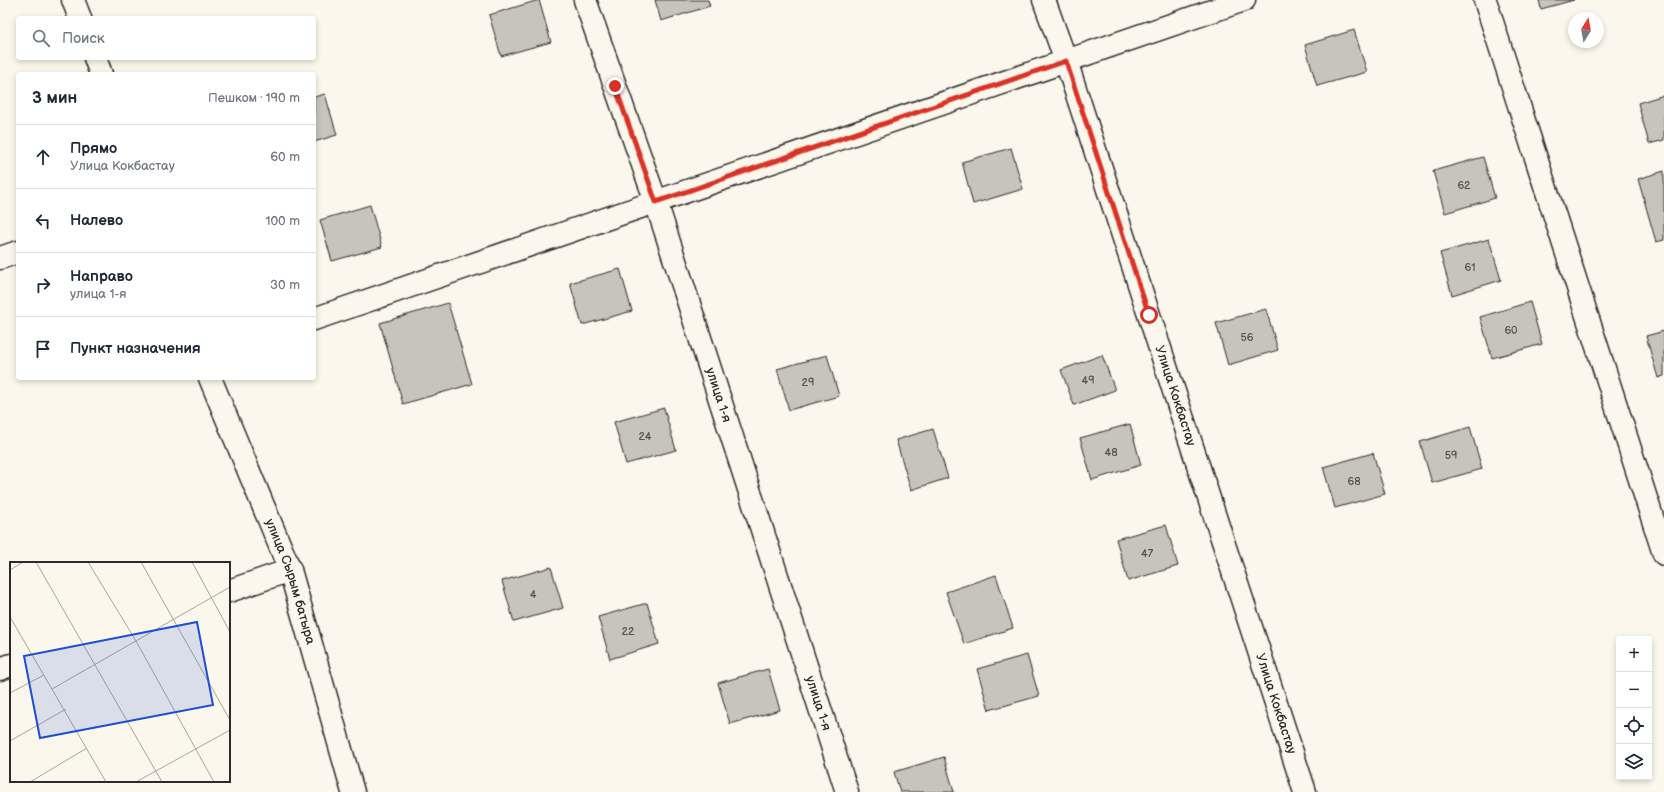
<!DOCTYPE html>
<html lang="ru">
<head>
<meta charset="utf-8">
<style>
  body { margin:0; font-family:"Balsamiq Sans",sans-serif; background:#f6f6f7; color:#1f2937 }
  .controls { position:absolute; right:12px; bottom:12px; display:grid; overflow:hidden; border-radius:4px; box-shadow:0 2px 6px #0003 }
  .controls button { width:36px; height:36px; display:grid; place-items:center; padding:0; border:0; border-bottom:1px solid #e0e1e3; background:#fff; color:#1f2937; font:20px sans-serif }
  .compass { position:absolute; left:1568px; top:12px; width:36px; height:36px; border-radius:50%; background:#fff; box-shadow:0 2px 6px #0003; rotate:11deg }
  .stop { position:absolute; width:12px; height:12px; margin:-9px; border:3px solid #d93025; border-radius:50%; background:#fff }
  .stop.end { background:#d93025; border-color:#fff; box-shadow:0 1px 4px #0008 }
  .list { margin:0; padding:0; list-style:none }
  h2 { display:flex; justify-content:space-between; align-items:center; height:52px; margin:0; padding:0 16px; font-size:17px }
  h2 small { font-size:13px; font-weight:400; color:#747a83 }
  .list li { display:grid; grid-template-columns:26px 1fr auto; gap:12px; align-items:center; box-sizing:border-box; height:64px; padding:0 16px; border-top:1px solid #e0e1e3 }
  .list b { display:block; font-size:15px; white-space:nowrap }
  .list p { margin:0; font-size:13px; white-space:nowrap; color:#747a83 }
  .list em { font-size:13px; font-style:normal; color:#747a83 }
  .icon { flex:none; width:22px; height:22px; fill:none; stroke:currentColor; stroke-width:2; stroke-linecap:round; stroke-linejoin:round }
  .map { position:relative; flex:none; width:1664px; height:792px; overflow:hidden }
  .search { position:absolute; background:#fff; box-shadow:0 2px 6px #0003; left:16px; top:16px; width:300px; height:44px; display:flex; align-items:center; gap:10px; box-sizing:border-box; padding:0 14px; border-radius:4px; color:#747a83; font-size:15px }
  .panel { position:absolute; background:#fff; box-shadow:0 2px 6px #0003; left:16px; top:72px; width:300px; height:308px; border-radius:4px }
  .map>svg:first-child { display:block }
  .building { fill:#c7c4bc; stroke:#2b2b2b }
  .lines { fill:none; stroke-linecap:round; stroke-linejoin:round }
  .street-casing { stroke:#2b2b2b; stroke-width:25 }
  .secondary-casing { stroke:#2b2b2b; stroke-width:25 }
  .street { stroke:#fbf7ec; stroke-width:22 }
  .secondary { stroke:#fbf7ec; stroke-width:22 }
  .route { stroke:#d93025; stroke-width:5 }
  .labels { text-anchor:middle; dominant-baseline:central; stroke-width:4; stroke-linejoin:round; paint-order:stroke }
  .number-label { font-size:11px; fill:#52514f }
  .street-label { font-size:13px; fill:#2b2b2b; stroke:#fbf7ec }
  .inset-road { fill:none; stroke:#a8a59f; stroke-width:1 }
  .view { fill:#1d4ed8; fill-opacity:0.15; stroke:#1d4ed8; stroke-width:2 }
  .inset-edge { fill:none; stroke:#2b2b2b; stroke-width:2 }
</style>
</head>
<body>
<div class="map">
<svg width="1664" height="792" viewBox="0 0 1664 792">
  <rect width="100%" height="100%" fill="#fbf7ec"/>
  <filter id="ink" filterUnits="userSpaceOnUse"><feTurbulence type="fractalNoise" baseFrequency=".025" numOctaves="2"/><feDisplacementMap in="SourceGraphic" scale="8" xChannelSelector="R" yChannelSelector="G"/><feConvolveMatrix kernelMatrix="1 2 1 2 8 2 1 2 1" color-interpolation-filters="sRGB"/></filter>
  <g filter="url(#ink)">
    <!-- building -->
    <g class="building">
      <path d="M 539,0 L 551,42 L 501,56 L 489,15 Z"/>
      <path d="M 655,0 L 708,0 L 710,6 L 661,21 Z"/>
      <path d="M 1539,0 L 1574,0 L 1541,9 Z"/>
      <path d="M 1354,30 L 1367,72 L 1317,86 L 1305,45 Z"/>
      <path d="M 325,94 L 337,135 L 314,142 L 314,97 Z"/>
      <path d="M 1664,95 L 1664,140 L 1649,144 L 1638,103 Z"/>
      <path d="M 1011,148 L 1023,189 L 973,204 L 962,162 Z"/>
      <path d="M 1483,157 L 1495,198 L 1445,213 L 1433,171 Z"/>
      <path d="M 1664,171 L 1664,240 L 1656,242 L 1638,179 Z"/>
      <path d="M 370,205 L 382,247 L 332,261 L 320,220 Z"/>
      <path d="M 1489,239 L 1501,280 L 1452,295 L 1440,253 Z"/>
      <path d="M 620,269 L 632,311 L 582,325 L 570,283 Z"/>
      <path d="M 1530,302 L 1542,344 L 1492,358 L 1480,317 Z"/>
      <path d="M 448,303 L 472,384 L 403,404 L 380,323 Z"/>
      <path d="M 1266,309 L 1278,350 L 1228,365 L 1216,323 Z"/>
      <path d="M 1664,331 L 1664,376 L 1658,378 L 1646,336 Z"/>
      <path d="M 827,355 L 839,396 L 789,410 L 777,369 Z"/>
      <path d="M 1102,355 L 1115,390 L 1074,405 L 1061,370 Z"/>
      <path d="M 664,408 L 676,450 L 626,464 L 614,422 Z"/>
      <path d="M 1130,424 L 1141,465 L 1092,480 L 1080,438 Z"/>
      <path d="M 1470,427 L 1482,469 L 1432,483 L 1420,442 Z"/>
      <path d="M 933,429 L 948,478 L 911,490 L 896,440 Z"/>
      <path d="M 1373,453 L 1385,494 L 1335,508 L 1323,467 Z"/>
      <path d="M 1166,525 L 1178,566 L 1128,581 L 1116,539 Z"/>
      <path d="M 551,567 L 563,608 L 514,622 L 502,581 Z"/>
      <path d="M 996,575 L 1013,628 L 964,644 L 946,592 Z"/>
      <path d="M 647,603 L 659,644 L 610,659 L 598,617 Z"/>
      <path d="M 1027,655 L 1039,696 L 989,710 L 977,669 Z"/>
      <path d="M 768,669 L 780,710 L 730,724 L 718,683 Z"/>
      <path d="M 944,757 L 954,792 L 900,792 L 894,772 Z"/>
    </g>
    <g class="lines">
      <defs>
        <g id="street">
          <path id="s1" d="M 585,0 L 656,202 L 847,792"/>
          <path id="s2" d="M 1044,0 L 1066,61 L 1305,792"/>
          <path d="M 1485,0 L 1664,554"/>
          <path d="M 0,258 L 18,252"/>
          <path d="M 314,319 L 1244,0"/>
          <path d="M 229,591 L 290,570"/>
          <path d="M 0,669 L 11,665"/>
        </g>
        <g id="secondary">
          <path d="M 73,0 L 80,18"/>
          <path d="M 95,58 L 101,74"/>
          <path id="s3" d="M 210,378 L 290,570 L 353,792"/>
        </g>
      </defs>
      <!-- street casing -->
      <use href="#street" class="street-casing"/>
      <!-- secondary casing -->
      <use href="#secondary" class="secondary-casing"/>
      <!-- street -->
      <use href="#street" class="street"/>
      <!-- secondary -->
      <use href="#secondary" class="secondary"/>
    </g>
  </g>
  <g class="lines" filter="url(#ink)">
    <!-- route -->
    <path class="route" d="M 615,86 L 656,202 L 1066,61 L 1149,315"/>
  </g>
  <g class="labels">
    <!-- number labels -->
    <g class="number-label">
      <text x="1464" y="185">62</text>
      <text x="1470" y="267">61</text>
      <text x="1511" y="330">60</text>
      <text x="1247" y="337">56</text>
      <text x="1088" y="380">49</text>
      <text x="808" y="382">29</text>
      <text x="645" y="436">24</text>
      <text x="1111" y="452">48</text>
      <text x="1451" y="455">59</text>
      <text x="1354" y="481">68</text>
      <text x="1147" y="553">47</text>
      <text x="533" y="594">4</text>
      <text x="628" y="631">22</text>
    </g>
    <!-- street labels -->
    <g class="street-label">
      <text stroke="none"><textPath href="#s1" startOffset="417">улица 1-я</textPath></text>
      <text stroke="none"><textPath href="#s2" startOffset="417">Улица Кокбастау</textPath></text>
      <text stroke="none"><textPath href="#s3" startOffset="219">улица Сырым батыра</textPath></text>
      <text stroke="none"><textPath href="#s1" startOffset="741">улица 1-я</textPath></text>
      <text stroke="none"><textPath href="#s2" startOffset="741">Улица Кокбастау</textPath></text>
    </g>
  </g>
  <!-- overview -->
  <g transform="translate(10 562)">
    <rect width="220" height="220" fill="#fbf7ec"/>
    <path class="inset-road" d="M 26,0 L 152,220M 78,0 L 126,79 L 204,220M 131,0 L 220,158M 182,0 L 220,70M 0,8 L 13,0M 0,55 L 96,220M 42,127 L 220,25M 0,131 L 34,113M 0,179 L 56,147M 20,220 L 77,186M 126,220 L 220,168"/>
    <path class="view" d="M 187,60 L 203,143 L 30,176 L 14,94 Z"/>
    <rect width="220" height="220" class="inset-edge"/>
  </g>
</svg>
<div class="controls">
<button>+</button>
<button>−</button>
<button><svg class="icon" aria-label="locate" viewBox="0 0 24 24"><circle cx="12" cy="12" r="6"/><path d="M12 2v4M12 18v4M2 12h4M18 12h4"/></svg></button>
<button><svg class="icon" aria-label="layers" viewBox="0 0 24 24"><path d="M12 4l9 5-9 5-9-5zM3 14l9 5 9-5"/></svg></button>
</div>
<svg class="compass" viewBox="-18 -18 36 36"><path d="M0-13l5 13h-10z" fill="#e53935"/><path d="M0 13l5-13h-10z" fill="#747a83"/></svg>
<div class="stop" style="left:1149px;top:315px"></div>
<div class="stop end" style="left:615px;top:86px"></div>
<div class="search"><svg class="icon" aria-label="search" viewBox="0 0 24 24"><circle cx="10" cy="10" r="6"/><path d="M15 15l6 6"/></svg>Поиск</div>
<section class="panel">
<h2>3 мин<small>Пешком · 190 m</small></h2>
<ul class="list">
<li><svg class="icon" aria-label="ahead" viewBox="0 0 24 24"><path d="M12 20V5M6 11l6-6 6 6"/></svg><div><b>Прямо</b><p>Улица Кокбастау</p></div><em>60 m</em></li>
<li><svg class="icon" aria-label="left" viewBox="0 0 24 24"><path d="M17 20v-9H6M10 6l-5 5 5 5"/></svg><div><b>Налево</b></div><em>100 m</em></li>
<li><svg class="icon" aria-label="right" viewBox="0 0 24 24"><path d="M7 20v-9h11M14 6l5 5-5 5"/></svg><div><b>Направо</b><p>улица 1-я</p></div><em>30 m</em></li>
<li><svg class="icon" aria-label="arrive" viewBox="0 0 24 24"><path d="M6 21V4h12l-3 4 3 4H6"/></svg><div><b>Пункт назначения</b></div></li>
</ul>
</section>
</div>
</body>
</html>
